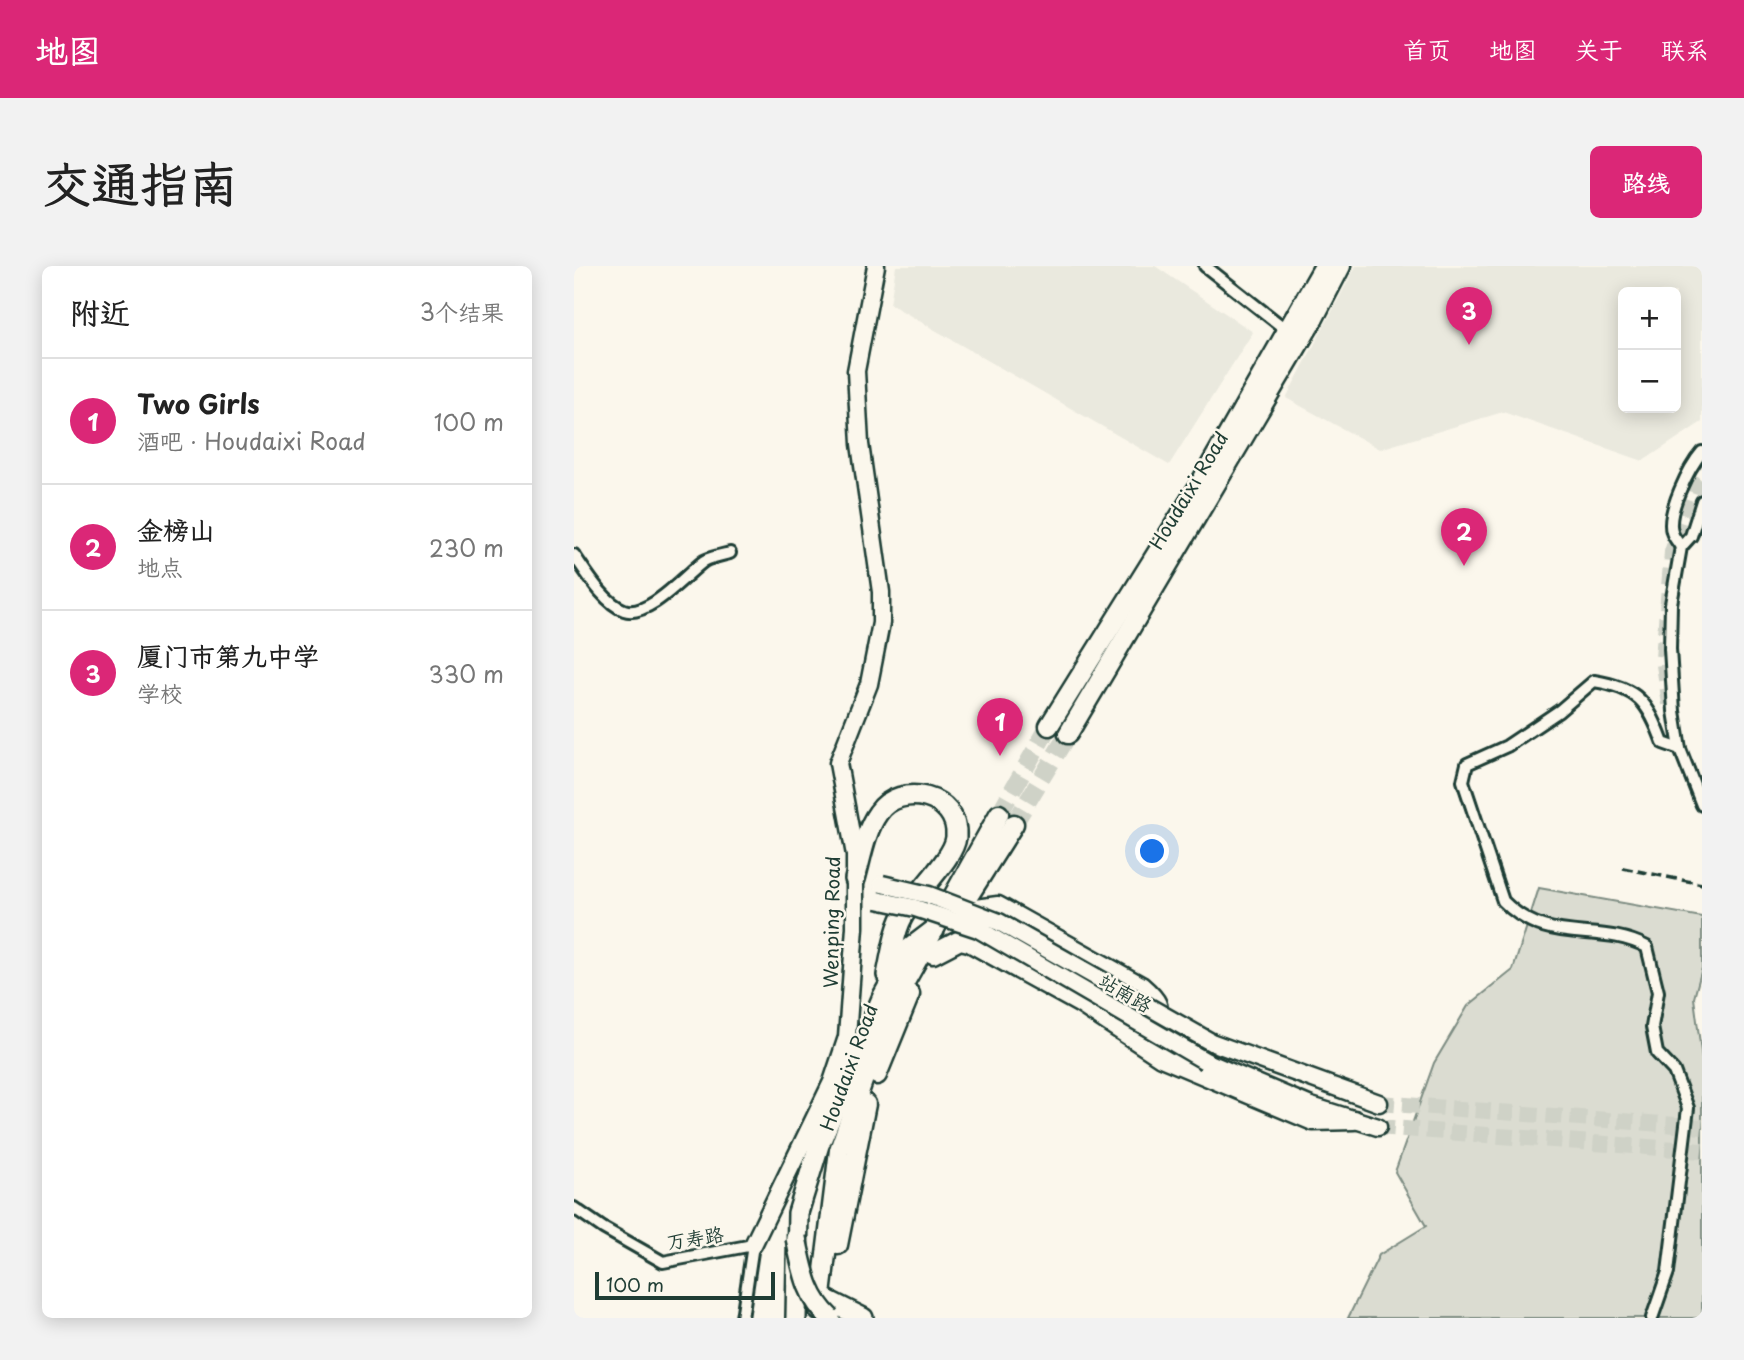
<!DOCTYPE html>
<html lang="zh">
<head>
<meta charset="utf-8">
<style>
  body { margin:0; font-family:"Playpen Sans","LXGW WenKai TC",sans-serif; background:#f2f2f2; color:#222 }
  .controls { position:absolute; right:21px; top:21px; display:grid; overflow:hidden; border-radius:10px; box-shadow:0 4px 18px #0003 }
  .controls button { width:63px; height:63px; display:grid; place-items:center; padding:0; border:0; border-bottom:2px solid #e0e0e0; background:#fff; color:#222; font:35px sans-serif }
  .scale { position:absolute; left:21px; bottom:18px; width:180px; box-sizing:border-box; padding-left:7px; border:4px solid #1f3d34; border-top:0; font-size:19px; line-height:24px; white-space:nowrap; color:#1f3d34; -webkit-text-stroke:5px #fbf7ec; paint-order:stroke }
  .you { position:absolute; left:579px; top:586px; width:24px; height:24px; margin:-18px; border:5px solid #fff; border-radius:50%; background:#1a73e8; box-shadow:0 0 0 10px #1a73e833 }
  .badge { display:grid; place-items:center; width:46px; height:46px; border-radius:50%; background:#db2777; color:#fff; font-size:23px; font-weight:700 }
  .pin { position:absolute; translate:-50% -58px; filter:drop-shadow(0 2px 4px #0008) }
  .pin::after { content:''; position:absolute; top:37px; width:24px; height:21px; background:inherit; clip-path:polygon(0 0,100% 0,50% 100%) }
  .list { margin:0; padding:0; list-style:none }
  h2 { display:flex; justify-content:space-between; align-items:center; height:91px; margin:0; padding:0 28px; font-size:30px }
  h2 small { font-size:23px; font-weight:400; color:#767676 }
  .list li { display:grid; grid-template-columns:46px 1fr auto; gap:21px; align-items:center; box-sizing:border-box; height:126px; padding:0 28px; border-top:2px solid #e0e0e0 }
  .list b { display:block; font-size:26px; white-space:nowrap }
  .list p { margin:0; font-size:23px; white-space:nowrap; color:#767676 }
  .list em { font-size:23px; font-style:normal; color:#767676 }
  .map { position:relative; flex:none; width:1128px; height:1052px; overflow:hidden; border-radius:10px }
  header { display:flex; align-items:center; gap:42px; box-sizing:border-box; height:98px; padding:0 35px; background:#db2777; color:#fff }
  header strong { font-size:33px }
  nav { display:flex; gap:38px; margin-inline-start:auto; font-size:24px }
  .intro { display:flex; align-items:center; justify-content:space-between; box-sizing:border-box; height:168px; padding:0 42px }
  h1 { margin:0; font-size:49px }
  .button { padding:18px 32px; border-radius:10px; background:#db2777; color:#fff; font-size:24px; font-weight:700 }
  main { display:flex; gap:42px; padding:0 42px }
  aside { flex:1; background:#fff; border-radius:10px; box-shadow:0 4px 18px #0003 }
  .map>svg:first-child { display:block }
  .built { fill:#eae9de; fill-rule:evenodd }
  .green { fill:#dbdcd1; stroke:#7d8c82; stroke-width:2 }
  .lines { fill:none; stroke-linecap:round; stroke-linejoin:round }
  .secondary-tunnel { stroke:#cfd2c7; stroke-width:16; stroke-dasharray:16 8; stroke-linecap:butt }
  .primary-tunnel { stroke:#cfd2c7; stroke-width:18; stroke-dasharray:18 9; stroke-linecap:butt }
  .street-casing { stroke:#1f3d34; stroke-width:16 }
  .secondary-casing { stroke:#1f3d34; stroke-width:21 }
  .primary-casing { stroke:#1f3d34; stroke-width:23 }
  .highway-casing { stroke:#1f3d34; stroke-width:24 }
  .street { stroke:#fbf7ec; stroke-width:10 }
  .secondary { stroke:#fbf7ec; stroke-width:16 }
  .primary { stroke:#fbf7ec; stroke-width:18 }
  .highway { stroke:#fbf7ec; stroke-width:19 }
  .rail { stroke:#1f3d34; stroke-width:3.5; stroke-dasharray:10 5; stroke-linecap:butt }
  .secondary-bridge-casing { stroke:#1f3d34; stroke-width:21; stroke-linecap:butt }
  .highway-bridge-casing { stroke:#1f3d34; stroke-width:24; stroke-linecap:butt }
  .secondary-bridge { stroke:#fbf7ec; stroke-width:16 }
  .highway-bridge { stroke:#fbf7ec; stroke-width:19 }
  .labels { text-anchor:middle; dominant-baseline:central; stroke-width:5; stroke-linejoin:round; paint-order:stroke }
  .street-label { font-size:19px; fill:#1f3d34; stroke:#fbf7ec }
</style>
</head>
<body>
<header>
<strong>地图</strong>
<nav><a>首页</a><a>地图</a><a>关于</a><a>联系</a></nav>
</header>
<div class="intro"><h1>交通指南</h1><a class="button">路线</a></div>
<main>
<aside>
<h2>附近<small>3个结果</small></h2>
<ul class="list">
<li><span class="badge">1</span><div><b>Two Girls</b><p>酒吧 · Houdaixi Road</p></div><em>100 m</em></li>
<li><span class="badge">2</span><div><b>金榜山</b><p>地点</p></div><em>230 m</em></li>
<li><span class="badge">3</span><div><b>厦门市第九中学</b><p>学校</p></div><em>330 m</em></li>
</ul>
</aside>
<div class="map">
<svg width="1128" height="1052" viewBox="0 0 1128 1052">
  <rect width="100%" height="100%" fill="#fbf7ec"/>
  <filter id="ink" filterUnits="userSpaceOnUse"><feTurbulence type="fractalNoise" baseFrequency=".0143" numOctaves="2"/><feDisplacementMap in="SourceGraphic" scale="14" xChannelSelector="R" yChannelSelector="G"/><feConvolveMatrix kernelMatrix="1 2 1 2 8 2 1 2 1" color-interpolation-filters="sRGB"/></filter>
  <g filter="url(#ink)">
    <!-- built -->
    <g class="built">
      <path d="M 322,0 L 581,0 L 679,66 L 595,199 L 316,38 Z"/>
      <path d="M 782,0 L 1128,0 L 1128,156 L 1069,195 L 929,146 L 806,183 L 712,132 ZM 1102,26 L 1102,142 L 1049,142 L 1049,26 Z"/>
    </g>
    <!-- green -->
    <path class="green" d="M 965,622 L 1128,651 L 1128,702 L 1120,732 L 1128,793 L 1128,1052 L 774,1052 L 805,989 L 852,960 L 821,906 L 860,797 L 894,740 L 939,704 Z"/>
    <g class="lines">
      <!-- secondary-tunnel -->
      <g class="secondary-tunnel">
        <path d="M 1096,438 L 1089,392 L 1098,286 L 1122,216 L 1128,209"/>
        <path d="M 805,837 L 1128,861"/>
        <path d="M 804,861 L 1128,885"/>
      </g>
      <!-- primary-tunnel -->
      <g class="primary-tunnel">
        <path d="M 425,548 L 475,460"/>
        <path d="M 440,558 L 494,468"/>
      </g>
      <defs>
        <g id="street">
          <path d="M 631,0 L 715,66"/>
          <path d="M 1128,235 L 1117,270 L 1107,281 L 1097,338 L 1096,383 L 1100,445 L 1106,483 L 1128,539"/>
          <path d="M 1107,281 C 1104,276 1099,271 1098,266 C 1092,247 1115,201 1128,186"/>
          <path d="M 0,289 C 12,306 30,337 50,344 C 74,353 112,308 130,295 C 137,291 148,289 156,287"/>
          <path d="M 0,942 L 29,962 L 89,996 L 179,979 L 168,1052"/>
          <path d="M 1078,1052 L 1094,1006 L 1114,842 L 1100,805 L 1083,787 L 1078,761 L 1084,726 L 1073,681 C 1024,655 975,682 929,635 L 889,515 L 893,498 L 933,480 L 985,445 L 1020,415 C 1064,422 1074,436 1089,477 L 1106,483"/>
        </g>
        <g id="secondary">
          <path d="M 637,776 L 805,837"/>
          <path d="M 631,795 L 737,840 L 804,861"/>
          <path d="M 179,979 L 258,816 L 273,771 L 281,661 L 281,589 L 264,497 L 295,418 L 307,357 L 307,326 L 286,178 L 282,105 L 302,0"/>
        </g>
        <g id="primary">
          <path d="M 475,460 L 624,221 L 750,0"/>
          <path d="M 494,468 L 739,54 L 767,0"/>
          <path d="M 394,644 L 424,640 L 567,720 C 582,733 590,741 578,759 L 562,766"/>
          <path d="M 380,653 L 440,558"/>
          <path d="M 359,688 L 386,674 L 395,676 L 507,738 L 587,791 L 739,855 L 780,854"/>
          <path d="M 303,809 L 336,728"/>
          <path d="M 264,979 L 292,838"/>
          <path d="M 245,1045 L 265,884 L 311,752 L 425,548"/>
        </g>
        <g id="highway">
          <path d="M 281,613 C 287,592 291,565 304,547 C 326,515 385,529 382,571 C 380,594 336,631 326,656 C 319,672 317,692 313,709"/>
          <path d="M 247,1031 L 289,1052"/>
          <path d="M 222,1052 L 224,947 L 245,879 L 309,730 L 335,683 L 360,664"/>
        </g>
      </defs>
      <!-- street casing -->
      <use href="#street" class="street-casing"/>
      <!-- secondary casing -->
      <use href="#secondary" class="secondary-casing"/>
      <!-- primary casing -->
      <use href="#primary" class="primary-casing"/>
      <!-- highway casing -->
      <use href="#highway" class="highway-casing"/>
      <!-- street -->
      <use href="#street" class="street"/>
      <!-- secondary -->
      <use href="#secondary" class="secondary"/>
      <!-- primary -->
      <use href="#primary" class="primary"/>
      <!-- highway -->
      <use href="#highway" class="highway"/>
      <!-- rail -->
      <path class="rail" d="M 1049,602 L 1128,618"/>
      <defs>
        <g id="secondary-bridge">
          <path d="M 308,618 L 355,629 L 425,656 L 637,776"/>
          <path d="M 303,634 L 341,642 L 404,663 L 631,795"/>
        </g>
        <path id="highway-bridge" d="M 222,972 C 229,1003 232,1030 256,1052"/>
      </defs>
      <!-- secondary-bridge casing -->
      <use href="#secondary-bridge" class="secondary-bridge-casing"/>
      <!-- highway-bridge casing -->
      <use href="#highway-bridge" class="highway-bridge-casing"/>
      <!-- secondary-bridge -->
      <use href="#secondary-bridge" class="secondary-bridge"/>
      <!-- highway-bridge -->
      <use href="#highway-bridge" class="highway-bridge"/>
    </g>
  </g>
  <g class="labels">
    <!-- street labels -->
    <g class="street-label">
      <text transform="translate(614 224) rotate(-59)">Houdaixi Road</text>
      <text transform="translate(257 656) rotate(-89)">Wenping Road</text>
      <text transform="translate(552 726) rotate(30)">站南路</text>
      <text transform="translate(274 801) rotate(-70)">Houdaixi Road</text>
      <text transform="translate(121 971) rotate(-9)">万寿路</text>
    </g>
  </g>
</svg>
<div class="controls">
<button>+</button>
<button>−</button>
</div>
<div class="scale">100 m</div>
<div class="you"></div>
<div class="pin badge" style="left:426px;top:490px">1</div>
<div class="pin badge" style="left:890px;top:300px">2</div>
<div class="pin badge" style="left:895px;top:79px">3</div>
</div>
</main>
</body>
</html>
